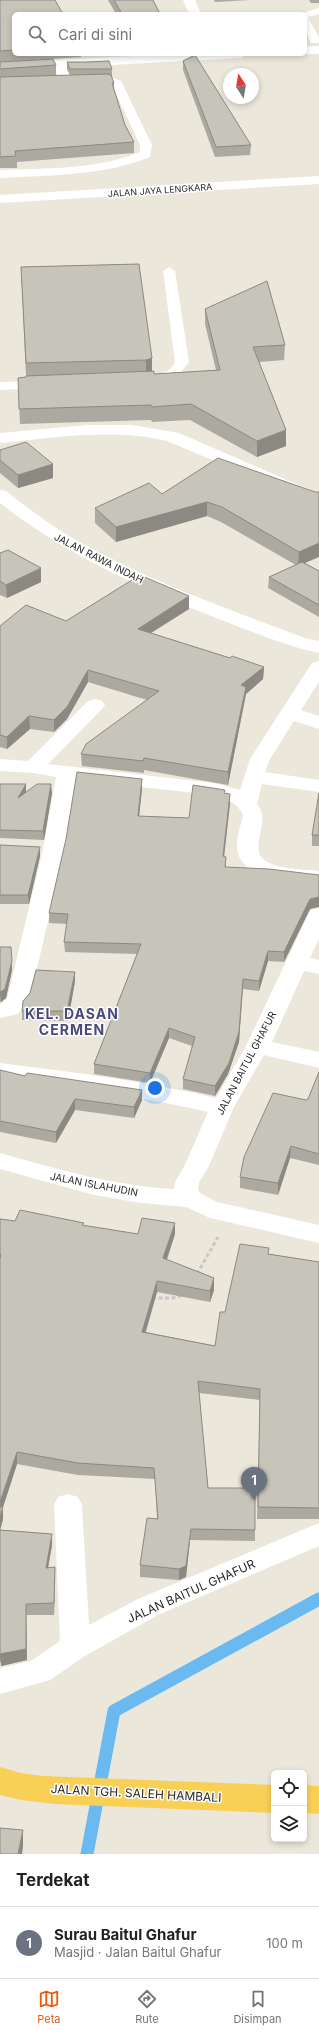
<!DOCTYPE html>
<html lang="id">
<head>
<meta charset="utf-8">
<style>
  body { margin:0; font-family:Inter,sans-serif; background:#f6f6f6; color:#222 }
  .controls { position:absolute; right:12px; bottom:12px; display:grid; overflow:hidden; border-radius:6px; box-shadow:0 2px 6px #0003 }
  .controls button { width:36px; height:36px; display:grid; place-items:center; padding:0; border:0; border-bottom:1px solid #e0e0e0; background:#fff; color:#222; font:20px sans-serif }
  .compass { position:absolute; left:223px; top:68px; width:36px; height:36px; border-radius:50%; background:#fff; box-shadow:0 2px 6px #0003; rotate:348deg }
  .you { position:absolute; left:155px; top:1088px; width:14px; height:14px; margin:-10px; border:3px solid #fff; border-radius:50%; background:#1a73e8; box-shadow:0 0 0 6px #1a73e833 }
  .badge { display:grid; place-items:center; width:26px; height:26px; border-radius:50%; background:#ea580c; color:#fff; font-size:13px; font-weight:700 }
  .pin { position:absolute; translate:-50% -33px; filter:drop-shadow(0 1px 2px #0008) }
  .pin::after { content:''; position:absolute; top:21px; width:14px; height:12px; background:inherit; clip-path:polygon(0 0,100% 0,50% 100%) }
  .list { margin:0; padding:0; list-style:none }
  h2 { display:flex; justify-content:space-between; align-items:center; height:52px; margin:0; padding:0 16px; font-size:17px }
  h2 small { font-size:13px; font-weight:400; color:#767676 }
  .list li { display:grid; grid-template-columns:26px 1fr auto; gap:12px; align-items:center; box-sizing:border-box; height:72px; padding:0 16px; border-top:1px solid #e0e0e0 }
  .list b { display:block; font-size:15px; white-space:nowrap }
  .list p { margin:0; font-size:13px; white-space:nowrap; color:#767676 }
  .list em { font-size:13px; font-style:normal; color:#767676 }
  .icon { flex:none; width:22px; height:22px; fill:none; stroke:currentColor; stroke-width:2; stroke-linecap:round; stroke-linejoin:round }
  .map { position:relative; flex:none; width:319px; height:1854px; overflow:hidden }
  .search { position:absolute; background:#fff; box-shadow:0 2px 6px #0003; left:12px; right:12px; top:12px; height:44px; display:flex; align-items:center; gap:10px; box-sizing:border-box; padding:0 14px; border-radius:6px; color:#767676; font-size:15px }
  .sheet { height:124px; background:#fff }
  nav { display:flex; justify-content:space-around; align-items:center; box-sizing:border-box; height:56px; border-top:1px solid #e0e0e0; background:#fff; font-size:11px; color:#767676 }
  nav a { display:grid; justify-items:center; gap:2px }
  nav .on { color:#ea580c }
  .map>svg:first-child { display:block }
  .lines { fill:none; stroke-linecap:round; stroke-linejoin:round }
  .stream { stroke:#6bb9f1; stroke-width:13 }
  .path { stroke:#c7c7c7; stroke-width:3; stroke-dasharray:4 2.5; stroke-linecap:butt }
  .service { fill:#fff; fill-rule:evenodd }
  .minor { fill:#fff; fill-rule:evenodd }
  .trunk { fill:#f9d056; fill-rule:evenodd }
  .wall { fill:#aba9a0 }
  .shaded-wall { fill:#8b8982 }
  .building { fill:#c7c4ba; stroke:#8b8982 }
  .labels { text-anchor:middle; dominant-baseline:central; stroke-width:3; stroke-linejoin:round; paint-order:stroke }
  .far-street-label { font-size:9px; fill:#292929; stroke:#fff }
  .street-label { font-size:10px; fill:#292929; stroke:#fff }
  .near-street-label { font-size:12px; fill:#292929; stroke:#fff }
  .district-label { font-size:14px; font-weight:bold; letter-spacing:1px; fill:#494a7b; stroke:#fff }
</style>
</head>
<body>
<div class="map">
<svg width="319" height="1854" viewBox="0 0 319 1854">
  <rect width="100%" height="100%" fill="#ece7db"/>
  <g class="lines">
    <!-- stream -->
    <path class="stream" d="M 87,1854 L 114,1711 L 319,1599"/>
    <!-- path -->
    <g class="path">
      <path d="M 197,1274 L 218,1237"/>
      <path d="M 152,1298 L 173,1298 L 181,1296"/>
    </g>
    <!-- service -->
    <g class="service">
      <path d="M 319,8 L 319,14 L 308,17 L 319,38 L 319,43 L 311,43 L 305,31 L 305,14 L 300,14 Z"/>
      <path d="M 59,61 L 65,64 L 71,80 L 69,82 L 0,87 L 0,81 L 58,77 L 53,64 Z"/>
      <path d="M 88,77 L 110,77 L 121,81 L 152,145 L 150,157 C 103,176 50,175 0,178 L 0,170 C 46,168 96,170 140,152 L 140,145 L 112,85 L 84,82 L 82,80 Z"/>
      <path d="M 169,267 L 175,271 L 189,362 L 178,376 L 149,385 L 144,384 L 142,381 L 144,378 C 155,375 170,374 175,362 L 163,271 Z"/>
      <path d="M 43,381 L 48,382 L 50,385 L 48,388 L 0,390 L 0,382 Z"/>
    </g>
    <!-- minor -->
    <g class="minor">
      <path d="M 183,0 L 195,0 L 201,14 L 189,14 Z"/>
      <rect x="305" y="46" width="14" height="8"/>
      <path d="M 170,54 L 247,54 L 241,58 L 0,71 L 0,63 Z"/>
      <path d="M 319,176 L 319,184 L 0,203 L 0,195 Z"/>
      <path d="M 87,425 L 132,425 L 179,433 L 319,494 L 319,505 L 167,441 C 112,428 55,438 0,443 L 0,433 Z"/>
      <path d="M 0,490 L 6,491 C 29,509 51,526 76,540 C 149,581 227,609 305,638 L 319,641 L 319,653 C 286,646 256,633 224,621 C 144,590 68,556 0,503 Z"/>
      <path d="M 319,661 L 319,682 L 301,710 L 319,716 L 319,729 L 294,721 L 270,759 L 265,772 L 319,780 L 319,792 L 262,784 L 257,804 C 264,813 263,819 261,830 C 259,838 257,847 260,855 C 268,870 304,869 319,871 L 319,883 C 295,882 241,881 237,849 C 236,838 241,825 243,815 C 238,803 226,798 214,795 L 76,780 L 65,849 L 29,1002 L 18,1014 L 0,1018 L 0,1004 L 7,999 L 43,849 L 56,777 L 33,773 L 0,771 L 0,759 L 28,761 L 88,701 L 95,699 L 102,701 L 105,705 L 102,709 L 48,764 L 214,783 L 240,790 L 250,759 L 312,663 Z"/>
      <path d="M 319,908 L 319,939 L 310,958 L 319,960 L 319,974 L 304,971 L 272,1042 L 319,1052 L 319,1068 L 264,1055 L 234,1107 L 208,1168 L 199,1182 L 198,1190 L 200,1193 L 217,1202 L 319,1225 L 319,1243 L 210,1218 L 186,1207 L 141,1203 L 94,1195 L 0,1169 L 0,1153 C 57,1169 114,1186 174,1189 L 175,1182 L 184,1167 L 208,1112 C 139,1096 70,1087 0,1079 L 0,1063 C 73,1072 144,1081 216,1098 L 246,1046 L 308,915 L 311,910 Z"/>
      <path d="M 68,1494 L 78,1497 L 82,1505 L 89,1625 L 138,1599 L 319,1523 L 319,1546 L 158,1615 L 85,1656 L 50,1680 L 0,1694 L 0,1668 L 31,1661 L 60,1641 L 54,1505 L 58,1497 Z"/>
    </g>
    <!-- trunk -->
    <g class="trunk">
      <path d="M 0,1767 L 21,1773 L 43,1776 L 274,1785 L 274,1813 L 55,1804 L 21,1800 L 0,1795 Z"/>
      <path d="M 304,1785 L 319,1786 L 319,1814 L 304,1813 Z"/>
    </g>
  </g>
  <!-- wall -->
  <g class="wall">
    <path d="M 0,0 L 14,14 L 14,54 L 81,54 L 81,57 L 0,62 Z"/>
    <path d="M 108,0 L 153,0 L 160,14 L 116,14 Z"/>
    <path d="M 214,0 L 250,0 L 215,2 Z"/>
    <path d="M 309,0 L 319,0 L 319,3 L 311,3 Z"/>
    <path d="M 183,61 L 251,145 L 250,155 L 215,157 L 183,70 Z"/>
    <path d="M 0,62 L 56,65 L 56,76 L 70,75 L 67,69 L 67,62 L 112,69 L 112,76 L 111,76 L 114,83 L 114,89 L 125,125 L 134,142 L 134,153 L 17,162 L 17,168 L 0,168 Z"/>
    <path d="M 139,264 L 152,371 L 154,374 L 216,370 L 205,324 L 205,309 L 285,345 L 284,360 L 259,362 L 286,430 L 286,446 L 257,457 L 190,420 L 152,422 L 151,420 L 20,424 L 18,378 L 26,377 L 21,267 Z"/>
    <path d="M 0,450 L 53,464 L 53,478 L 18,488 L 0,473 Z"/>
    <path d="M 315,492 L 305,563 L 319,571 L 319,617 L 268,588 L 269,577 L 296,565 L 221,522 L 207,516 L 116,542 L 95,523 L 95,508 L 162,494 Z"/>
    <path d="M 0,553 L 41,582 L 7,598 L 0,595 Z"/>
    <path d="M 189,609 L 151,633 L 230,658 L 264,667 L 263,679 L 246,694 L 245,699 L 228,785 L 144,770 L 144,773 L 82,766 L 81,754 L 147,700 L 88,682 L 67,719 L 54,732 L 30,729 L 7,749 L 0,747 L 0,626 L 66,621 Z"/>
    <path d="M 142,779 L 142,789 L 139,816 L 189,818 L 225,793 L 230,803 L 224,856 L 226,867 L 310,909 L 284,962 L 268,961 L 259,991 L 243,989 L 239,1042 L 228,1074 L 215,1096 L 183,1089 L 183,1079 L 192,1046 L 169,1038 L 150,1083 L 94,1074 L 94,1064 L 137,954 L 65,952 L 64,942 L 67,924 L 49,923 L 49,913 Z"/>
    <path d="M 0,784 L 26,784 L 26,792 L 52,793 L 44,840 L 0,838 Z"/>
    <path d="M 319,793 L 319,846 L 312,846 L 312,835 Z"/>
    <path d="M 0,845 L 40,856 L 29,904 L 0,904 Z"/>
    <path d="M 0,947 L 12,970 L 6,998 L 1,1002 L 0,1002 Z"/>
    <path d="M 75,981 L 68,1021 L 22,1020 L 22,1011 Z"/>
    <path d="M 0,1070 L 25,1076 L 142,1100 L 134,1118 L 75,1110 L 56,1143 L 0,1132 Z"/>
    <path d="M 319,1072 L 319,1165 L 290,1158 L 278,1195 L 240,1188 L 240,1177 L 306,1100 L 308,1099 Z"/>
    <path d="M 0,1219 L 15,1221 L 84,1226 L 138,1234 L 175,1234 L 167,1260 L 214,1278 L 214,1290 L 210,1302 L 157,1292 L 146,1332 L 215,1346 L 225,1312 L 269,1254 L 319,1262 L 319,1519 L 257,1519 L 260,1400 L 199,1393 L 208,1488 L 255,1530 L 255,1541 L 190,1540 L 186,1577 L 179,1580 L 140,1577 L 140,1565 L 157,1519 L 155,1479 L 78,1475 L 17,1464 L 3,1507 L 3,1519 L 0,1530 L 52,1534 L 52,1545 L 48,1568 L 55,1567 L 55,1579 L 54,1615 L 26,1615 L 27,1660 L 1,1666 L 1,1662 L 0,1662 Z"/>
  </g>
  <!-- shaded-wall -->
  <g class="shaded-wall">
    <path d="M 152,358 L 152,374 L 146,377 L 146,360 Z"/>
    <path d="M 286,430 L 286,446 L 257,457 L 257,441 Z"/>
    <path d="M 53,464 L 53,478 L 18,488 L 18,475 Z"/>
    <path d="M 207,502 L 207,516 L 116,542 L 116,527 Z"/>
    <path d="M 319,543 L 319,557 L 298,566 L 299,552 Z"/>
    <path d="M 41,568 L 41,582 L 7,598 L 6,585 Z"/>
    <path d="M 189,596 L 189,609 L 138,641 L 138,629 Z"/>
    <path d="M 264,667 L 263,679 L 246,694 L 245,699 L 228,785 L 228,772 L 241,685 Z"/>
    <path d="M 88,670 L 88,682 L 67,719 L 54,732 L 54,720 Z"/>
    <path d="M 29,716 L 30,729 L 7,749 L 7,737 Z"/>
    <path d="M 142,779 L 142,789 L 138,826 L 138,816 Z"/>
    <path d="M 26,784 L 26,793 L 18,798 Z"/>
    <path d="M 51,784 L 52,793 L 44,840 L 43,831 Z"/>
    <path d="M 230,794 L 230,803 L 223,866 L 223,856 Z"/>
    <path d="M 40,847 L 40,856 L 29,904 L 28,895 Z"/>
    <path d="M 319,897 L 319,907 L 310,909 L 284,962 L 284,952 L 310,899 Z"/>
    <path d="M 268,951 L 268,961 L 259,991 L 259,981 Z"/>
    <path d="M 12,961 L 12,970 L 6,998 L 1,1002 L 0,992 Z"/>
    <path d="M 75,972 L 75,981 L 68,1021 L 67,1011 Z"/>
    <path d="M 243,979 L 239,1042 L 228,1074 L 215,1096 L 215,1086 Z"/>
    <path d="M 169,1028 L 169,1038 L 150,1083 L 150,1073 Z"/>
    <path d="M 142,1090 L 142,1100 L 134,1118 L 134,1107 Z"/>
    <path d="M 75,1099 L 75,1110 L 56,1143 L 56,1132 Z"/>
    <path d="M 291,1146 L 290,1158 L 278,1195 L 278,1183 Z"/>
    <path d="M 175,1223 L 175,1234 L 163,1270 L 163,1258 Z"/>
    <path d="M 214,1278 L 214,1290 L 210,1302 L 210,1291 Z"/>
    <path d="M 157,1281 L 157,1292 L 142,1343 L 142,1332 Z"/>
    <path d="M 17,1452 L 17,1464 L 3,1507 L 3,1519 L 0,1531 L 0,1502 Z"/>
    <path d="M 191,1529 L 190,1540 L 186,1577 L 179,1580 L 179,1569 Z"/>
    <path d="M 52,1534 L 52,1545 L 46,1579 L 46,1568 Z"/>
    <path d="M 55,1567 L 55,1579 L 54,1615 L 54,1603 Z"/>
    <path d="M 26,1604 L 27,1660 L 1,1666 L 0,1654 Z"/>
    <path d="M 23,1830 L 23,1846 L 22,1854 L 18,1854 Z"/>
  </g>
  <!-- building -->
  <g class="building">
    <path d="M 0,0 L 55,0 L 63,14 L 14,14 L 14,50 L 0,51 Z"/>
    <path d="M 114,0 L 153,0 L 160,14 L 122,14 Z"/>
    <path d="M 195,55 L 251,145 L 216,147 L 183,61 Z"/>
    <path d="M 53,59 L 56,65 L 0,69 L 0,62 Z"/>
    <path d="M 109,61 L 112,69 L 70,69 L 67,62 L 87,62 Z"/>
    <path d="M 108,74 L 111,75 L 114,83 L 112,83 L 125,125 L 134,142 L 15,151 L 16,156 L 0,157 L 0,77 Z"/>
    <path d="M 139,264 L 152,358 L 146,360 L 26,363 L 21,267 Z"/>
    <path d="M 267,281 L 285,345 L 253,347 L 286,430 L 257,441 L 191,404 L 152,407 L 151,405 L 19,409 L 18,378 L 26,377 L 26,376 L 154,371 L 154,374 L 220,370 L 205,309 Z"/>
    <path d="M 26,442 L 53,464 L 18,475 L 0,460 L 0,450 Z"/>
    <path d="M 218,458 L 315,492 L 319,492 L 319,543 L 299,552 L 222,507 L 207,502 L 116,527 L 95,508 L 149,483 L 162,494 Z"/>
    <path d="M 8,550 L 41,568 L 6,585 L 0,581 L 0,553 Z"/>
    <path d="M 302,562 L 319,571 L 319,605 L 269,577 Z"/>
    <path d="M 140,575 L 189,596 L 138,629 L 230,658 L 232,656 L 264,667 L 241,685 L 246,687 L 228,772 L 144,758 L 143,761 L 81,754 L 86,744 L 159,691 L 88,670 L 67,707 L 54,720 L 29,716 L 7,737 L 0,735 L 0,626 L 26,605 L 66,621 Z"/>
    <path d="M 77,772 L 142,779 L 138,816 L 189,818 L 193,785 L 225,790 L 224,793 L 230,794 L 223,856 L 226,857 L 225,867 L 269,869 L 319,875 L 319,897 L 310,899 L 284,952 L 268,951 L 259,981 L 243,979 L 239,1032 L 229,1063 L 215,1086 L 183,1079 L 195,1037 L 169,1028 L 150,1073 L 94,1064 L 141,944 L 64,942 L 68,914 L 49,913 L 66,839 Z"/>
    <path d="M 0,784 L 26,784 L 18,798 L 37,784 L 51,784 L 43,831 L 0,830 Z"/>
    <path d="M 319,793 L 319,835 L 312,835 Z"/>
    <path d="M 0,845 L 40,847 L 28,895 L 0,895 Z"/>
    <path d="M 0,947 L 11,947 L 12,961 L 5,989 L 0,992 Z"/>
    <path d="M 36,970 L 75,972 L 67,1011 L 22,1011 L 23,1001 L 30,993 Z"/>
    <path d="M 0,1070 L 25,1076 L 27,1073 L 142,1090 L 134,1107 L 75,1099 L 56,1132 L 0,1121 Z"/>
    <path d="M 319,1072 L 319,1154 L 291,1146 L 278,1183 L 240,1177 L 244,1157 L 273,1093 L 306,1100 L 308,1099 Z"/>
    <path d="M 20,1210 L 84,1223 L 82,1225 L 138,1234 L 142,1218 L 175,1223 L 163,1258 L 214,1278 L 210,1291 L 157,1281 L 142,1332 L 215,1346 L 220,1312 L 225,1312 L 240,1244 L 269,1248 L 268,1254 L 319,1262 L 319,1508 L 258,1507 L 260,1389 L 198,1381 L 208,1488 L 255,1488 L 255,1530 L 191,1529 L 186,1566 L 179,1569 L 140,1565 L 147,1518 L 158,1519 L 154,1468 L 78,1463 L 17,1452 L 0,1502 L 0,1258 L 1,1255 L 0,1254 L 0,1219 L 15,1221 Z"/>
    <path d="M 0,1507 L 3,1507 L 0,1517 Z"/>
    <path d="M 0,1530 L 52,1534 L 46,1568 L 55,1567 L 54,1603 L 26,1604 L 26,1649 L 0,1654 Z"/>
    <path d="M 0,1828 L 23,1830 L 18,1854 L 0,1854 Z"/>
  </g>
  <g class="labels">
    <!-- far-street labels -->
    <g class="far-street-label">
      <text transform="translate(160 190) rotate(-4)">JALAN JAYA LENGKARA</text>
    </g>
    <!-- street labels -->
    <g class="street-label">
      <text transform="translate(99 558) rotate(27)">JALAN RAWA INDAH</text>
      <text transform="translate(246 1063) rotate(-62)">JALAN BAITUL GHAFUR</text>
      <text transform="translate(94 1184) rotate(11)">JALAN ISLAHUDIN</text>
    </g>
    <!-- near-street labels -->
    <g class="near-street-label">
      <text transform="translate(191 1591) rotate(-24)">JALAN BAITUL GHAFUR</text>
      <text transform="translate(136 1793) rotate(3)">JALAN TGH. SALEH HAMBALI</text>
    </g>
    <!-- district labels -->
    <g class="district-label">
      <text x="72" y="1013">KEL. DASAN<tspan x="72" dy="16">CERMEN</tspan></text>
    </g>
  </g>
</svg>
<div class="controls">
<button><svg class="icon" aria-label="locate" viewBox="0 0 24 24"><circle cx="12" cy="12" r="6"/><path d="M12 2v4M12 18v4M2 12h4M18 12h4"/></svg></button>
<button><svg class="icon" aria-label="layers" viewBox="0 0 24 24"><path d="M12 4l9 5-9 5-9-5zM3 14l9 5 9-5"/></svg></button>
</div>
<svg class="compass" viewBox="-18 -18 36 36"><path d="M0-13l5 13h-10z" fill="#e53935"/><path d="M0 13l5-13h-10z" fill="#767676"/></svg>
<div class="you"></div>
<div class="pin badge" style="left:254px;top:1500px;background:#6b7280">1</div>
<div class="search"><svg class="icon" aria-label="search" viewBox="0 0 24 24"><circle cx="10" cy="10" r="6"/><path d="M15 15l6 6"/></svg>Cari di sini</div>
</div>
<section class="sheet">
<h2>Terdekat<small></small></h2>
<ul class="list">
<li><span class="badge" style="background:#6b7280">1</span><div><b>Surau Baitul Ghafur</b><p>Masjid · Jalan Baitul Ghafur</p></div><em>100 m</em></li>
</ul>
</section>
<nav>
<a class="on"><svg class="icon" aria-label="map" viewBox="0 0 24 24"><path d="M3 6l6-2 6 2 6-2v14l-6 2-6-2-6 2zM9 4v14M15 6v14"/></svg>Peta</a>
<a><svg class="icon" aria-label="directions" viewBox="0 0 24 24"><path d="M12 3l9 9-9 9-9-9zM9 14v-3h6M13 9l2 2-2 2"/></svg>Rute</a>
<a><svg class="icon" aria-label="saved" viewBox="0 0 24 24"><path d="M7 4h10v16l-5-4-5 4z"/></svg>Disimpan</a>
</nav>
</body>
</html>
